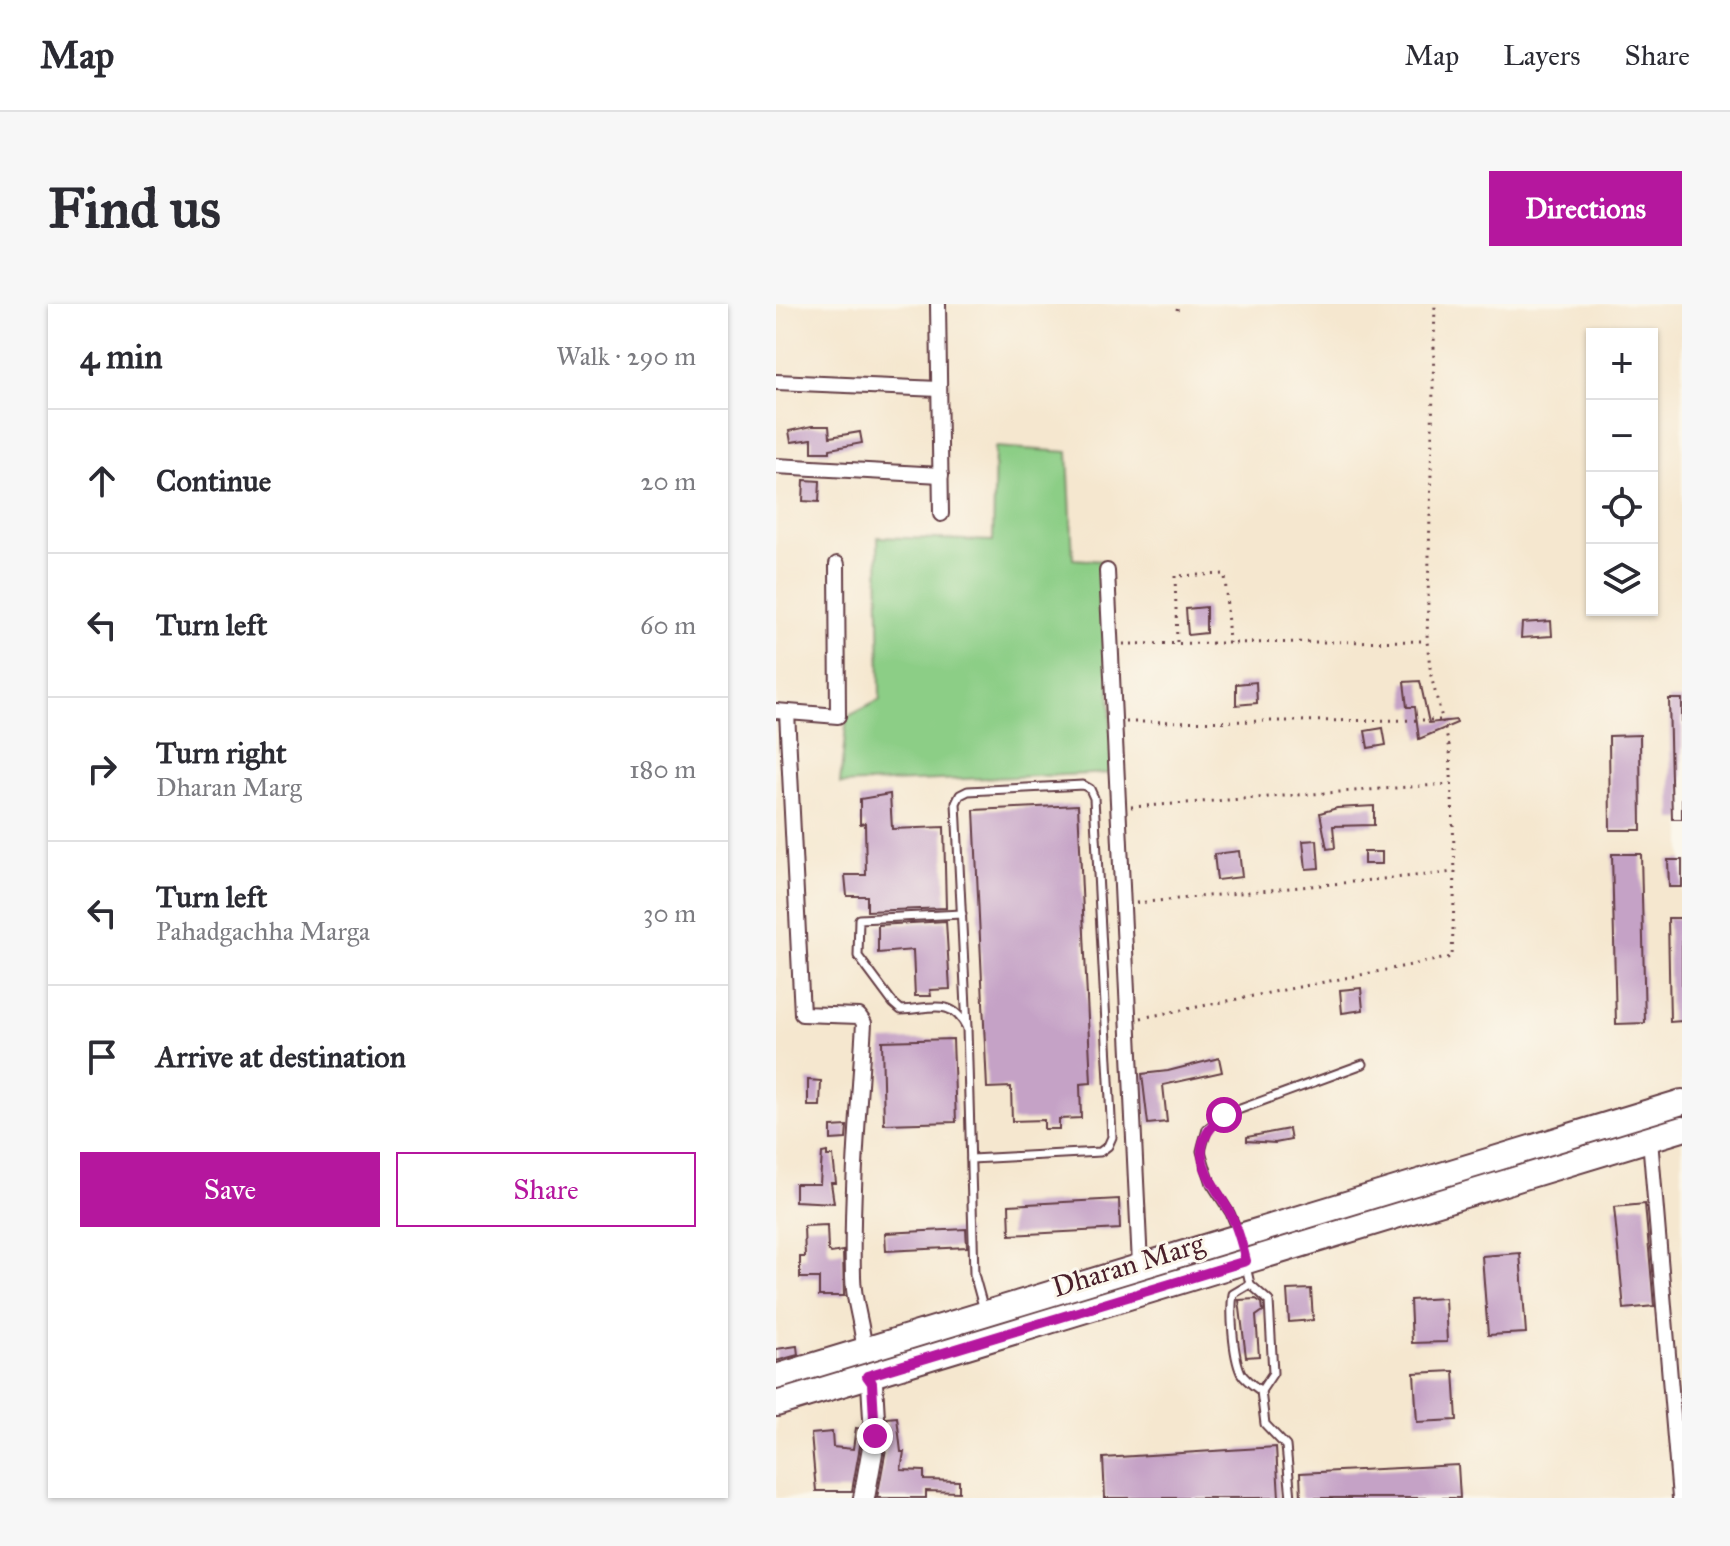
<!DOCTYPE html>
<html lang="en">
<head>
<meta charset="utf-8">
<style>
  body { margin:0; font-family:"IM FELL Great Primer",serif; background:#f7f7f7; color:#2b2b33 }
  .controls { position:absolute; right:24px; top:24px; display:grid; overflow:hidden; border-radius:0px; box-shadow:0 2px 6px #0004 }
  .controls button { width:72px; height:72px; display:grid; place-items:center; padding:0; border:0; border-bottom:2px solid #e1e1e2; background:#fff; color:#2b2b33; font:40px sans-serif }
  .stop { position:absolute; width:24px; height:24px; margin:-18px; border:6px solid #b5179e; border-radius:50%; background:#fff }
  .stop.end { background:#b5179e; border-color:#fff; box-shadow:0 2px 8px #0008 }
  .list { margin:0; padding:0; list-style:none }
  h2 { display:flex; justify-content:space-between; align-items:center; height:104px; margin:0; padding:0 32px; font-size:34px }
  h2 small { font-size:26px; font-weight:400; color:#7c7c81 }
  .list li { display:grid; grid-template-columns:52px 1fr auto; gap:24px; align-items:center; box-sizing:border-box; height:144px; padding:0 32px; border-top:2px solid #e1e1e2 }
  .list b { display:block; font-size:30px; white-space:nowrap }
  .list p { margin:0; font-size:26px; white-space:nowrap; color:#7c7c81 }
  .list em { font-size:26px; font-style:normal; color:#7c7c81 }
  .actions { display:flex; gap:16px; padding:24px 32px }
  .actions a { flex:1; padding:18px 0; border:2px solid #b5179e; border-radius:0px; text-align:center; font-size:28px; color:#b5179e }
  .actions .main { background:#b5179e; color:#fff }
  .icon { flex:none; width:44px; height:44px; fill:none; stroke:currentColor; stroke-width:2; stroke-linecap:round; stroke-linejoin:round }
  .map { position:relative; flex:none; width:906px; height:1194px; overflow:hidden; border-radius:0px }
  header { display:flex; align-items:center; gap:48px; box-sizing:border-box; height:112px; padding:0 40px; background:#fff; border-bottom:2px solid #e1e1e2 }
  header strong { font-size:38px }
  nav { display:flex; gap:44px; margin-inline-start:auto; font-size:28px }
  .intro { display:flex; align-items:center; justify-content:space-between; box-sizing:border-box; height:192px; padding:0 48px }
  h1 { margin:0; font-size:56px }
  .button { padding:20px 36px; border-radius:0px; background:#b5179e; color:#fff; font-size:28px; font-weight:700 }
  main { display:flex; gap:48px; padding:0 48px }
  aside { flex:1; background:#fff; border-radius:0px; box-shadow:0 2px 6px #0004 }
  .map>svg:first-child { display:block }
  .green { fill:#8cce86; stroke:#6b7658; stroke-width:2 }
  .building { fill:#c5a2c6 }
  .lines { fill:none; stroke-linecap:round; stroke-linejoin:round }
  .lane-casing { stroke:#643d44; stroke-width:11 }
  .street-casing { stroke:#643d44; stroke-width:18 }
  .secondary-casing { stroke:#643d44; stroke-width:24 }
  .primary-casing { stroke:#643d44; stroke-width:28 }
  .path { stroke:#643d44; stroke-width:3; stroke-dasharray:2 6; stroke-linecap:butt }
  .lane { stroke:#fff; stroke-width:7 }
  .street { stroke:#fff; stroke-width:14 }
  .secondary { stroke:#fff; stroke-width:20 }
  .primary { stroke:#fff; stroke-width:24 }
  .route { stroke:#b5179e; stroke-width:10 }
  .labels { text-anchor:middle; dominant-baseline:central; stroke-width:6; stroke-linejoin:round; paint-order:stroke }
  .street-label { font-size:28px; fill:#4a1f2b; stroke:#fbf7ec }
</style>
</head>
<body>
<header>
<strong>Map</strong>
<nav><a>Map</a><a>Layers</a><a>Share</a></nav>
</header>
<div class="intro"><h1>Find us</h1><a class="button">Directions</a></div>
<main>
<aside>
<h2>4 min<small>Walk · 290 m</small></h2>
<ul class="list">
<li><svg class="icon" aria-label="ahead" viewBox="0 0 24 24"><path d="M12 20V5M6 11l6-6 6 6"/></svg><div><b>Continue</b></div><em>20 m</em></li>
<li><svg class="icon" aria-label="left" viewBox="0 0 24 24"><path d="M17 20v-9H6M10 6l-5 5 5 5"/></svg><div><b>Turn left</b></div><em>60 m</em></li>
<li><svg class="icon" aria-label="right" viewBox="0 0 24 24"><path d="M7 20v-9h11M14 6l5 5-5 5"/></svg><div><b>Turn right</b><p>Dharan Marg</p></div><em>180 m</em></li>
<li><svg class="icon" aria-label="left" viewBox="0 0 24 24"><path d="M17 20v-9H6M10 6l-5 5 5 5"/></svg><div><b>Turn left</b><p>Pahadgachha Marga</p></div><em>30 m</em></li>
<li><svg class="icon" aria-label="arrive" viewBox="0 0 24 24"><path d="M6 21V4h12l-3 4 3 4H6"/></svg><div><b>Arrive at destination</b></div></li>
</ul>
<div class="actions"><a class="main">Save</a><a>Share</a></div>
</aside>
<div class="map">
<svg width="906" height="1194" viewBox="0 0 906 1194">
  <rect width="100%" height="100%" fill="#fbf7ec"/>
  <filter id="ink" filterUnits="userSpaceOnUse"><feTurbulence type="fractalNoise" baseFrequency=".0125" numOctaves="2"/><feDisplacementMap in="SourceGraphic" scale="16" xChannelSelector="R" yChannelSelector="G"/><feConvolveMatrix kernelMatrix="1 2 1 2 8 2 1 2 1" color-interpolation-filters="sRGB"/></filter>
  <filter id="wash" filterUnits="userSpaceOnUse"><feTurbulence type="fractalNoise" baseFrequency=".006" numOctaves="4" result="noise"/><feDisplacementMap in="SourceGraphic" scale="32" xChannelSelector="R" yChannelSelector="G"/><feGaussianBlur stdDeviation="1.8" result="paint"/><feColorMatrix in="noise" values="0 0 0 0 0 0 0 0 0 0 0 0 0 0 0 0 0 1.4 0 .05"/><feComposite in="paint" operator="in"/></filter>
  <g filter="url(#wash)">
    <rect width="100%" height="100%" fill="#f5e7cf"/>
    <!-- green -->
    <path class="green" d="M 219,143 L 292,148 L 297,255 L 328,257 L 337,469 L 64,480 L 71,413 L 104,396 L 102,233 L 217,237 Z"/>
    <g id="blocks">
      <!-- building -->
      <g class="building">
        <path d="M 36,122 L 53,122 L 54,133 L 84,128 L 86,139 L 54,145 L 54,148 L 36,148 L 36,135 L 15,138 L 13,127 Z"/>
        <path d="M 28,176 L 44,177 L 43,198 L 27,197 Z"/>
        <path d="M 430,303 L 430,329 L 412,331 L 410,305 Z"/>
        <path d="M 775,317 L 776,332 L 745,334 L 746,319 Z"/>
        <path d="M 644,377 L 653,419 L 680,416 L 681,419 L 643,435 L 639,403 L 631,403 L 628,378 Z"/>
        <path d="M 480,378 L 481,399 L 460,401 L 460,380 Z"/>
        <path d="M 893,395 L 906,395 L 906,515 L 896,515 Z"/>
        <path d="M 607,424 L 610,441 L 592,444 L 589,427 Z"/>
        <path d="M 864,431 L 865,526 L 834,526 L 833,432 Z"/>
        <path d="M 114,490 L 116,525 L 168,523 L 170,604 L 91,607 L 91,592 L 71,592 L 69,571 L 90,571 L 89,519 L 84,520 L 84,495 Z"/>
        <path d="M 302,501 L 315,779 L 304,780 L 305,814 L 283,815 L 283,825 L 268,825 L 268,816 L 236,817 L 235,783 L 211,784 L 198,506 Z"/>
        <path d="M 598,502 L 598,521 L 557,522 L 559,544 L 551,545 L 544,509 L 561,504 Z"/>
        <path d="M 541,536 L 543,564 L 530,565 L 527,537 Z"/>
        <path d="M 463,547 L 466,573 L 441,576 L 438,550 Z"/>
        <rect x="588" y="548" width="18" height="12"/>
        <path d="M 836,550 L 865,550 L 869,719 L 840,720 Z"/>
        <path d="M 892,556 L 906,556 L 906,583 L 893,583 Z"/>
        <path d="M 892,614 L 906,614 L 906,717 L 894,718 Z"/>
        <path d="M 170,617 L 174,685 L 154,686 L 155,692 L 139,692 L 137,646 L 102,649 L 102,621 Z"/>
        <path d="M 585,684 L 587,706 L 566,709 L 564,686 Z"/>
        <path d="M 177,735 L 180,818 L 108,820 L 106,737 Z"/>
        <path d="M 443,754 L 446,768 L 387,781 L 391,818 L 372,820 L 366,770 L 392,767 Z"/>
        <path d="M 32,776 L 45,777 L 44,802 L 32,802 Z"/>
        <path d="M 71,822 L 70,835 L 55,836 L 55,823 Z"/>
        <path d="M 513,825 L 515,836 L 499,839 L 471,837 L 471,833 Z"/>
        <path d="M 51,848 L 51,852 L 57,852 L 60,879 L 55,879 L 58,899 L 19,897 L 19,880 L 44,880 L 46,849 Z"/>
        <path d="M 343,895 L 344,925 L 234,931 L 233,901 Z"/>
        <path d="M 869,900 L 878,1002 L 848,1005 L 838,903 Z"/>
        <path d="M 51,921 L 52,946 L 55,949 L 67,947 L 68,992 L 43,992 L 43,974 L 24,974 L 24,953 L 29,953 L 28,922 Z"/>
        <path d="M 190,925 L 191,943 L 110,947 L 109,929 Z"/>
        <path d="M 744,949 L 750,1029 L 712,1031 L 706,952 Z"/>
        <path d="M 535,985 L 537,1016 L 513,1018 L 511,986 Z"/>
        <path d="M 669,994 L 671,1038 L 636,1039 L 634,996 Z"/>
        <path d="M 480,995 L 486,999 L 487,1007 L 480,1012 L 483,1052 L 470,1053 L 463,996 Z"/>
        <path d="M 21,1042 L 22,1051 L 0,1057 L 0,1045 Z"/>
        <path d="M 678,1067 L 681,1116 L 641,1118 L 638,1069 Z"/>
        <path d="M 121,1113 L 125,1148 L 128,1148 L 125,1166 L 148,1167 L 148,1176 L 183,1177 L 183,1188 L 150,1187 L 150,1194 L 101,1194 L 112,1134 L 111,1114 Z"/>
        <path d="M 80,1124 L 86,1125 L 86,1131 L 76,1187 L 40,1187 L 35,1130 L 56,1128 L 57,1143 L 77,1145 Z"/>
        <path d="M 500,1143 L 503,1194 L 329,1194 L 327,1154 Z"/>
        <path d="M 682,1161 L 684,1194 L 525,1194 L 524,1169 Z"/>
      </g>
    </g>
  </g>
  <g filter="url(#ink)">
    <use href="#blocks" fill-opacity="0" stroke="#643d44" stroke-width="2"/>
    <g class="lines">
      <defs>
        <g id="lane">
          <path d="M 186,610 L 83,615 L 82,652 L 117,699 L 125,706 C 154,705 176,693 191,724 L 198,970 L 208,1006"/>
          <path d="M 191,724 L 180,499 L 184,491 L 192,487 L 307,481 L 314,485 L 318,494 L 336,833 L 332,842 L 324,848 L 195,855"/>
          <path d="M 474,980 L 457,990 C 454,1008 457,1052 465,1069 C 469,1076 478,1082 485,1087 L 489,1120 L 510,1142 L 515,1194"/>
          <path d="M 485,1087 L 497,1069 L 493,997 L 474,980 L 463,931 L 454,909 L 435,880 L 425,847 L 431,825 L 448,811 L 587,760"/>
        </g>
        <g id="street">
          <path d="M 162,0 L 165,210"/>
          <path d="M 0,78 L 163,85"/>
          <path d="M 0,162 L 165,171"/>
          <path d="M 331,267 L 364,961"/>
          <path d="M 0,407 L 62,412 L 61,260"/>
          <path d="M 11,408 L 26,710 L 83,712 L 88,719 C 83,803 75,888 77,972 C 77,998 87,1020 88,1045"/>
          <path d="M 874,835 L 904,1194"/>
        </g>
        <path id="secondary" d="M 88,1194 L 99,1132 L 96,1079 L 91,1072"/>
        <g id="primary">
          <path d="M 0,1073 L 906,798"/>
          <path d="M 0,1100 L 906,825"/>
        </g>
      </defs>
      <!-- lane casing -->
      <use href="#lane" class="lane-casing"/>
      <!-- street casing -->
      <use href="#street" class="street-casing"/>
      <!-- secondary casing -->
      <use href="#secondary" class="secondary-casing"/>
      <!-- primary casing -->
      <use href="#primary" class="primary-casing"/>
      <!-- path -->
      <g class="path">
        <path d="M 401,6 L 402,0"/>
        <path d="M 401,338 L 399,272 L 449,270 L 453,339"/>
        <path d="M 347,340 L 651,337"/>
        <path d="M 350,418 L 665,416"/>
        <path d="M 355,503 L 675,480"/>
        <path d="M 360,599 L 679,568"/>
        <path d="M 365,714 L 676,653 L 679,568 L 674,445 L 655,372 L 651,337 L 659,0"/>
      </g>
      <!-- lane -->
      <use href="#lane" class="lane"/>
      <!-- street -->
      <use href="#street" class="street"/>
      <!-- secondary -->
      <use href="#secondary" class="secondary"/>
      <!-- primary -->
      <use href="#primary" class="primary"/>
    </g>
  </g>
  <g class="lines" filter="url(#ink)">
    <!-- route -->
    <path class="route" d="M 99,1132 L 96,1079 L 91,1072 L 470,957 C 466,940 462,924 454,909 C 434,872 405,845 448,811"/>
  </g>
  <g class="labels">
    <!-- street labels -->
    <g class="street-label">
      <text transform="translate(352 961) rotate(-17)">Dharan Marg</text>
    </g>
  </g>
</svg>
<div class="controls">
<button>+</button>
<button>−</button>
<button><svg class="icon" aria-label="locate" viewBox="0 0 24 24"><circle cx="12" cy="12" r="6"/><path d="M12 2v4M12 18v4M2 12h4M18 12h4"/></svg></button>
<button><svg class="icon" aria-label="layers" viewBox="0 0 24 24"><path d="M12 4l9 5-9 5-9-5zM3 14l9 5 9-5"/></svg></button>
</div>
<div class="stop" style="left:448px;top:811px"></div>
<div class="stop end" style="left:99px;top:1132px"></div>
</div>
</main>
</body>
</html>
